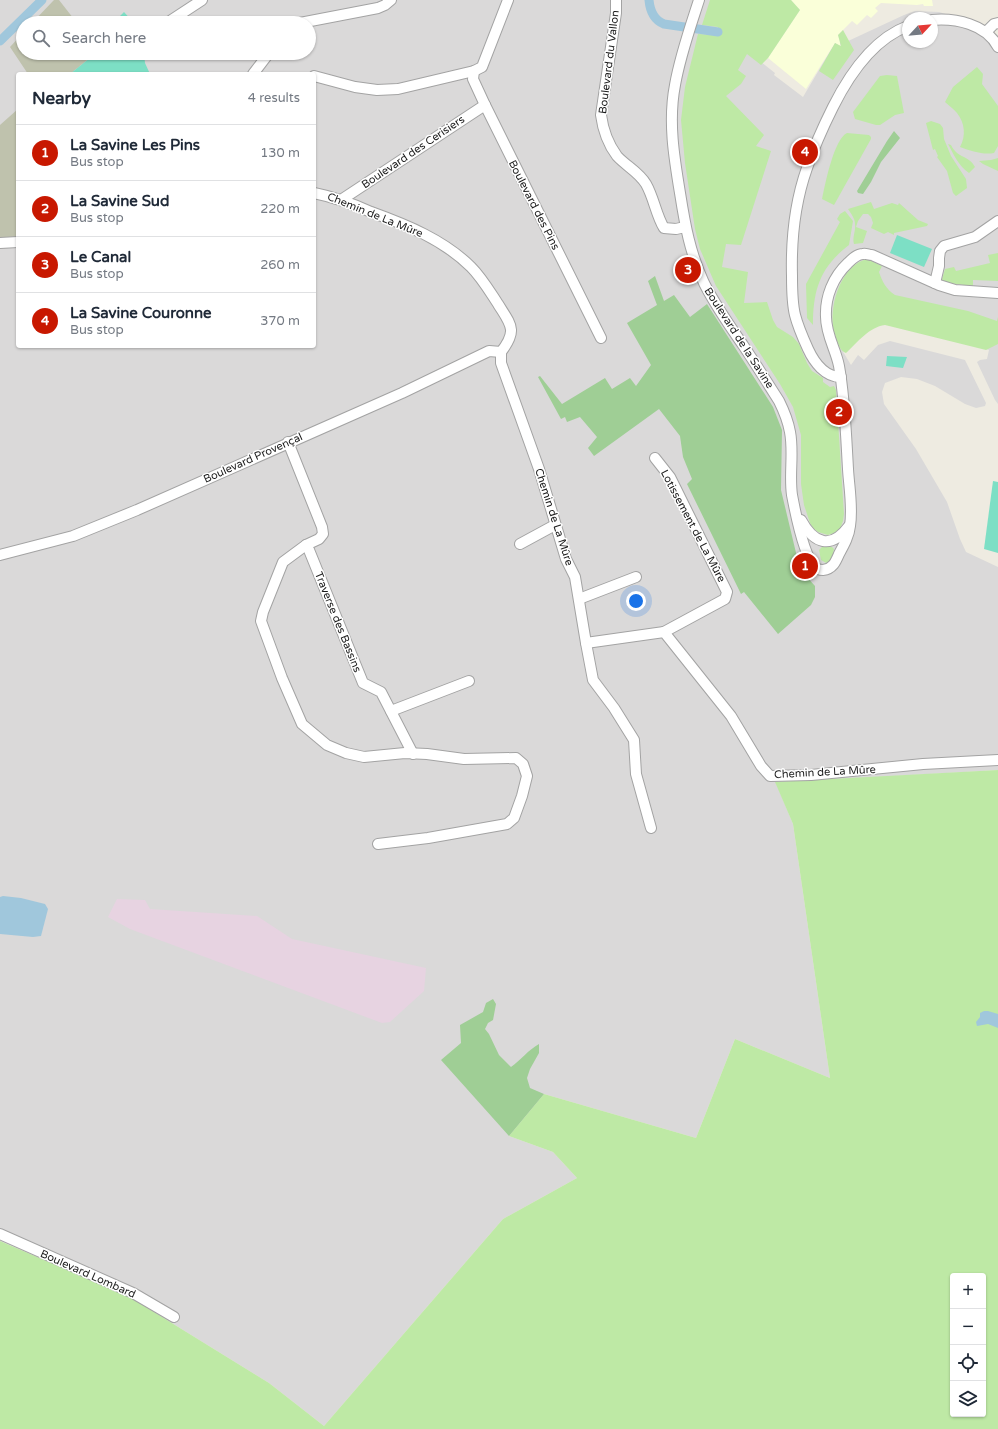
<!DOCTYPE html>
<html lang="en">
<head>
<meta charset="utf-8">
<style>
  body { margin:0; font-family:"Varela Round",sans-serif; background:#f6f6f7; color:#1f2937 }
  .controls { position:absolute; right:12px; bottom:12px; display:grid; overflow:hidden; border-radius:4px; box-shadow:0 1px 3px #0004 }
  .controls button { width:36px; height:36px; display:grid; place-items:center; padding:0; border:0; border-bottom:1px solid #e0e1e3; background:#fff; color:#1f2937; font:20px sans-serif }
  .compass { position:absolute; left:902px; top:12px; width:36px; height:36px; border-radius:50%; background:#fff; box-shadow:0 1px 3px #0004; rotate:64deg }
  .you { position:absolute; left:636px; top:601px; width:14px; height:14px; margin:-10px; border:3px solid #fff; border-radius:50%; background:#1a73e8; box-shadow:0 0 0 6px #1a73e833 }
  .badge { display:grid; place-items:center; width:26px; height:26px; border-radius:50%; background:#c81800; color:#fff; font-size:13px; font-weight:700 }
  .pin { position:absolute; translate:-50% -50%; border:2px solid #fff; box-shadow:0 1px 4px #0006 }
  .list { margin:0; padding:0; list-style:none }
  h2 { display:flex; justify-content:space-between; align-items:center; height:52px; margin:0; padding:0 16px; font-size:17px }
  h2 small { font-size:13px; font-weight:400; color:#747a83 }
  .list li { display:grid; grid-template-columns:26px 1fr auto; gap:12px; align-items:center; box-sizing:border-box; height:56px; padding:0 16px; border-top:1px solid #e0e1e3 }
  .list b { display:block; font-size:15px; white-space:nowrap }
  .list p { margin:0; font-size:13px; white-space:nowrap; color:#747a83 }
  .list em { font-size:13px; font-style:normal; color:#747a83 }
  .icon { flex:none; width:22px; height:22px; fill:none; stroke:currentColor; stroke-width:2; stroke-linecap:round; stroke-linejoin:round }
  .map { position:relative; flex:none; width:998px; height:1429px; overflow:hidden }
  .search { position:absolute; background:#fff; box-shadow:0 1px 3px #0004; left:16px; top:16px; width:300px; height:44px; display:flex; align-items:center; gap:10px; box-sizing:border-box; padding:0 14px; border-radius:22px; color:#747a83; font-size:15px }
  .panel { position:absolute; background:#fff; box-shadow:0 1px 3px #0004; left:16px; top:72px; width:300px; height:276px; border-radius:4px }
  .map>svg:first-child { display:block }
  .residential { fill:#dad9d9; fill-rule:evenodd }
  .industrial { fill:#e7d3e1 }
  .education { fill:#faffd9 }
  .construction { fill:#bfc2ad }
  .grass { fill:#bee9a5; fill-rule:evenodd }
  .forest { fill:#9fce95 }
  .pitch { fill:#7ddfc5 }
  .water { fill:#a0c7dc }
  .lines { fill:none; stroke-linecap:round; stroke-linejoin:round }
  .canal { stroke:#a0c7dc; stroke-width:9 }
  .minor-casing { stroke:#a3a3a3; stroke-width:12 }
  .minor { stroke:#fff; stroke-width:10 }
  .labels { text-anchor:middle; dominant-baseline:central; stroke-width:3; stroke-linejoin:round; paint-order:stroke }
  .street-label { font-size:11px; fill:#1c1c1c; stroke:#fff }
</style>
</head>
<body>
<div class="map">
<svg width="998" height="1429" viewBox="0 0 998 1429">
  <rect width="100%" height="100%" fill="#eeebe1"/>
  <!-- residential -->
  <path class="residential" d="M 0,0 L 753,0 L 714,96 L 746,50 L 775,73 L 774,75 L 803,97 L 835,43 L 846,42 L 904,15 L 915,11 L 939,12 L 976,23 L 998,40 L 998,404 L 995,400 L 977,362 L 980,360 L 987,359 L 989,350 L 881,315 L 839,345 L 851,365 L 858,355 L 864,360 L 878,345 L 890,341 L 965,360 L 986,403 L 985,406 L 976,408 L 965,404 L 935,386 L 917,379 L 901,377 L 885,383 L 882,392 L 884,404 L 916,449 L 947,502 L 960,539 L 966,552 L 998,567 L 998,770 L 776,783 L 793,824 L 830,1078 L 735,1039 L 696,1138 L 544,1094 L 509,1136 L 553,1152 L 577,1178 L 503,1219 L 324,1426 L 269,1383 L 128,1296 L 0,1241 ZM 908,18 L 932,18 L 932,42 L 908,42 ZM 23,23 L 309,23 L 309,53 L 23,53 ZM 18,74 L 314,74 L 314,346 L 18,346 Z"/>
  <!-- industrial -->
  <path class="industrial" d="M 117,899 L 145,900 L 150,909 L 257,916 L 292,939 L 426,968 L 424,991 L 390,1022 L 382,1023 L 130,929 L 108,917 Z"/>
  <!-- education -->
  <path class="education" d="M 791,0 L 932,0 L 933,6 L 924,6 L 923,4 L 917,5 L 881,3 L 875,8 L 878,11 L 871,18 L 867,15 L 857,25 L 852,21 L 838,35 L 841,47 L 835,43 L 806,89 L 768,58 L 800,10 Z"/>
  <!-- construction -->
  <g class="construction">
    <path d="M 54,0 L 59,0 L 77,23 L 32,23 Z"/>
    <path d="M 23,33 L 23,53 L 96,53 L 70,74 L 28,74 L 10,47 Z"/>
    <path d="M 18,109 L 18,239 L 0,239 L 0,125 Z"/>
  </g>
  <!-- grass -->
  <g class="grass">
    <path d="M 710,0 L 791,0 L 800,10 L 768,58 L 761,65 L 747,54 L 738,70 L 746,76 L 741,84 L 726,96 L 764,135 L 756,146 L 771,151 L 741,245 L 726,244 L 722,267 L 748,272 L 744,303 L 767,302 L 773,320 L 777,327 L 793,337 L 799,344 L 807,363 L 812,371 L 823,378 L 823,382 L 830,387 L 834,386 L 836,390 L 844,514 L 843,521 L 840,529 L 834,533 L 828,535 L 818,532 L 813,528 L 810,523 L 804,505 L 801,484 L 801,435 L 793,407 L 780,384 L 716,286 L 700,249 L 695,229 L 685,163 L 681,120 L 685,87 L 698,34 L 717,35 L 718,27 L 702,25 Z"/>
    <path d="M 843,30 L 854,50 L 833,80 L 819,71 L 835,43 L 841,46 L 838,35 Z"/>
    <path d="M 977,67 L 983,74 L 982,84 L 998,106 L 998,146 L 994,153 C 983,155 971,151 960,147 C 966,136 965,123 957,113 C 954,109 949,106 945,102 L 953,87 Z"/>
    <path d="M 887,75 L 897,76 L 904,113 L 895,115 L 880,125 L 876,125 L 855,119 L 853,112 L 880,76 Z"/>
    <path d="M 931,121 L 940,124 L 943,128 L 944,139 L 951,156 L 966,179 L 967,188 L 956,196 L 953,193 L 947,171 L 937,157 L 938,156 L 935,149 L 933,150 L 926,123 Z"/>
    <path d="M 847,133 L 869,135 L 871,137 L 871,139 L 834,205 L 822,199 C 825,184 834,139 847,133 Z"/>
    <path d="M 948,144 L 951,145 C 958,159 969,155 975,167 L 969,173 C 958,165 954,155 948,144 Z"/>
    <path d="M 998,158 L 998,171 L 983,164 L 979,161 L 991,160 Z"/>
    <path d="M 871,202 L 874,209 L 892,203 L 898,205 L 899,203 L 918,220 L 928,224 L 927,226 L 894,233 L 894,235 L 888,232 L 884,234 L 871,228 L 873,223 L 871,217 L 868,214 L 863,214 L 858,221 L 856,227 L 867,231 L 863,243 L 854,244 C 852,237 856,231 855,224 C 855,218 851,214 848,209 Z"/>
    <path d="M 845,211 L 853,221 L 849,245 C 820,267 813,290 813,325 L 807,318 L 806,284 L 840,222 L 837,219 L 840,214 Z"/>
    <path d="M 998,253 L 998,281 L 973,280 L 973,286 L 956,284 L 943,281 L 942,279 L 945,269 L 954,267 L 956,271 L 990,263 L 988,255 Z"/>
    <path d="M 867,259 L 882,266 L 879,272 C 882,281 886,289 895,295 L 968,311 L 997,321 L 998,317 L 998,344 L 986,350 L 885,325 C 869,327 858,342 846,353 C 840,351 838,344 836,338 C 835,334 833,330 833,326 C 830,302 842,265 867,259 Z"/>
    <path d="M 822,547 L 832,547 L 834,549 C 833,555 832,561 826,563 L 821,560 L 819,550 Z"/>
    <path d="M 998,770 L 998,1429 L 0,1429 L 0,1241 L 128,1296 L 269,1383 L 324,1426 L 503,1219 L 577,1178 L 553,1152 L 509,1136 L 544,1094 L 696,1138 L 735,1039 L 830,1078 L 793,824 L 775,782 ZM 953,1276 L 983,1276 L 983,1414 L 953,1414 Z"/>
  </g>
  <!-- forest -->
  <g class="forest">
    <path d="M 894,131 L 900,138 L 881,162 L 871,182 L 863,194 L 858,193 L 857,191 L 887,141 Z"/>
    <path d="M 655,276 L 664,301 L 674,295 L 690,317 L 707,304 L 773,407 L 782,430 L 781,490 L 797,557 L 805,575 L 815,586 L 815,597 L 811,605 L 778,634 L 744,592 L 741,594 L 687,484 L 692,479 L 683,457 L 680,436 L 659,409 L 594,456 L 588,448 L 597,437 L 580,417 L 567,422 L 565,417 L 561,419 L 538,377 L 540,376 L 562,404 L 605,378 L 612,389 L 630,378 L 636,386 L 651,365 L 627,323 L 657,305 L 648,281 Z"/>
    <path d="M 493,999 L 496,1004 L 493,1020 L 488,1023 L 485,1029 L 489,1034 L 499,1055 L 511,1067 C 521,1060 528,1050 539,1044 L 539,1053 L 530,1069 L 527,1078 L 530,1088 L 544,1094 L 509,1136 L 441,1060 L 461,1043 L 460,1025 L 483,1012 L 486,1003 Z"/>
  </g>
  <!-- pitch -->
  <g class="pitch">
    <path d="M 124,12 L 134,23 L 117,23 L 120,21 L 118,18 Z"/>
    <path d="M 96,53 L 144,53 L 145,63 L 150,74 L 70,74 Z"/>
    <path d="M 897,235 L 932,249 L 924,267 L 890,253 Z"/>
    <path d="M 887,356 L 907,357 L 903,368 L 886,366 Z"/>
    <path d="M 993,481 L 998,482 L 998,553 L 984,549 Z"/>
  </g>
  <!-- water -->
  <g class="water">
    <path d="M 3,896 L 21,898 L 45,904 L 48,909 L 41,936 L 33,937 L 0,934 L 0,897 Z"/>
    <path d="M 984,1011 L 988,1011 L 998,1014 L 998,1028 L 988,1024 L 977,1026 L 976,1022 L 980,1017 L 980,1013 Z"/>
  </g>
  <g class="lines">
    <!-- canal -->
    <g class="canal">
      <path d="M 649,0 C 650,11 654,20 664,24 L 718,32"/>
      <path d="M 0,41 L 42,0"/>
    </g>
    <defs>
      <g id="minor">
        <path d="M 616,0 L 616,13 L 601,115 C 603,130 608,144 617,156 C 626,166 639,172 646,184 C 654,198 656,215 664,228 L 676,229 L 685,227"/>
        <path d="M 699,0 C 690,28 680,56 675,85 C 668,121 674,157 680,193 C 685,225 690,253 704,283 C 715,305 729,325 743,345 C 755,363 767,382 779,401 C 784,411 788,421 790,432 C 794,453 789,474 792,495 C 795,511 804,556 815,567 C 817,569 820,570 823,570 C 833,569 836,561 839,554 C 844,545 849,536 850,526 C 853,507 849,487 848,469 C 846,435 845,400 839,366 C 836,350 826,335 826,317 C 825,297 833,277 848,263 C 852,259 857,254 863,254 C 865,253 869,255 872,255 L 939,285 L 955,290 L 998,293"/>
        <path d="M 932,20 C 956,18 986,24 998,47"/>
        <path d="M 167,23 L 202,0"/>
        <path d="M 300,23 L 378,8 L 385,5 L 391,0"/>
        <path d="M 986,32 L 994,24 L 998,23"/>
        <path d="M 474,71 L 473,79 L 485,105 L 601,338"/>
        <path d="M 253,74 L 269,53"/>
        <path d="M 314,76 L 355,87 L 377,90 L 398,89 L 474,71 L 482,67 L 508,0"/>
        <path d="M 314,193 C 334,197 353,204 371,212 C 407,225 444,240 471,267 C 482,278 490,292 498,304 C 511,325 518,330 501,352 L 501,363 L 539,469 L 566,559 L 575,577 L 586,643 L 664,632 L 731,716 L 761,766 L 770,776 L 811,775 L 923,764 L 998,760"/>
        <path d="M 341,200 L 485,105"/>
        <path d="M 0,243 L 18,242"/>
        <path d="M 935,283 L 939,266 L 939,258 L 940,251 L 944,246 L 975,237 L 998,221"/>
        <path d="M 841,377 C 825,377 814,362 808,349 C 803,338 798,327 795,315 C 792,303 792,289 792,276 C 791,240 795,202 807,168 C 814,147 823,127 833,107 C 849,75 873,39 908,26"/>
        <path d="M 288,442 L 322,527 L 323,534 L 319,539 L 306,545 L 283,562 L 263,612 L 261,621 L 282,678 L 302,724 L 327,745 L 346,753 L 364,757 L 405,753 L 427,754 L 464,759 L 516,758 L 523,764 L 527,776 L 522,796 L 514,818 L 507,824 L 428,838 L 378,844"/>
        <path d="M 655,458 L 670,477 L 727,592 L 725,599 L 664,632"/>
        <path d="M 801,520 C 814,544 831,550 849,526"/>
        <path d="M 520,544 L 555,525"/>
        <path d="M 306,545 L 309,550 L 363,683 L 381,692 L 413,754"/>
        <path d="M 0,555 L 73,536 L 137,510 L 402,393 L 489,351 L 501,352"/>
        <path d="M 579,599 L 636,577"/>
        <path d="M 586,643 L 593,680 L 614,708 L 634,740 L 636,774 L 651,828"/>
        <path d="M 391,711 L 469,681"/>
        <path d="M 0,1234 L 133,1293 L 174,1317"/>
      </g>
    </defs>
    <!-- minor casing -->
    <use href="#minor" class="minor-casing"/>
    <!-- minor -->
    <use href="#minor" class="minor"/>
  </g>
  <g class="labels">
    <!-- street labels -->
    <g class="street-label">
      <text transform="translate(609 62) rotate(-83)">Boulevard du Vallon</text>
      <text transform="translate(413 152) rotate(-34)">Boulevard des Cerisiers</text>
      <text transform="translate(534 205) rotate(63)">Boulevard des Pins</text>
      <text transform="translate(375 215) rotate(22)">Chemin de La Mûre</text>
      <text transform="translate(739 338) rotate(57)">Boulevard de la Savine</text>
      <text transform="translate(253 458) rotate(-24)">Boulevard Provençal</text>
      <text transform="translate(554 517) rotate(72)">Chemin de La Mûre</text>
      <text transform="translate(693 526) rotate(62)">Lotissement de La Mûre</text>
      <text transform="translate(338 622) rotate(68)">Traverse des Bassins</text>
      <text transform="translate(825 772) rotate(-3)">Chemin de La Mûre</text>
      <text transform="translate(88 1274) rotate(24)">Boulevard Lombard</text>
    </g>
  </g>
</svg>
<div class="controls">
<button>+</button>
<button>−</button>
<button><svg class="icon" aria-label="locate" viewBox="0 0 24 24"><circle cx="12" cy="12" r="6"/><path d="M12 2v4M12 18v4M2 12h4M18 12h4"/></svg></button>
<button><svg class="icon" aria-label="layers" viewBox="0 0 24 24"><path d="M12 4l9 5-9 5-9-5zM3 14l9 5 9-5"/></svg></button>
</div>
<svg class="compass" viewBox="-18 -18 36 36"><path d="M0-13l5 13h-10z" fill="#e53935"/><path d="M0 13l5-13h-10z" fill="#747a83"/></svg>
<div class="you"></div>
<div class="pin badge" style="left:805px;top:566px">1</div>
<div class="pin badge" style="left:839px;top:412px">2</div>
<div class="pin badge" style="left:688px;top:270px">3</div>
<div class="pin badge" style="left:805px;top:152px">4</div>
<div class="search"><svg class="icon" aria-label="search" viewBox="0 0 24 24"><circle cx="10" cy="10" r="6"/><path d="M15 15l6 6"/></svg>Search here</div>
<section class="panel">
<h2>Nearby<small>4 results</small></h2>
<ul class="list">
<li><span class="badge">1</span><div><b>La Savine Les Pins</b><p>Bus stop</p></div><em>130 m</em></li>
<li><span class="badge">2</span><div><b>La Savine Sud</b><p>Bus stop</p></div><em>220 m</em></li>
<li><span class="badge">3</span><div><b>Le Canal</b><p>Bus stop</p></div><em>260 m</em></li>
<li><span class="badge">4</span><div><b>La Savine Couronne</b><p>Bus stop</p></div><em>370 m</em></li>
</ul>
</section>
</div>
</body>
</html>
